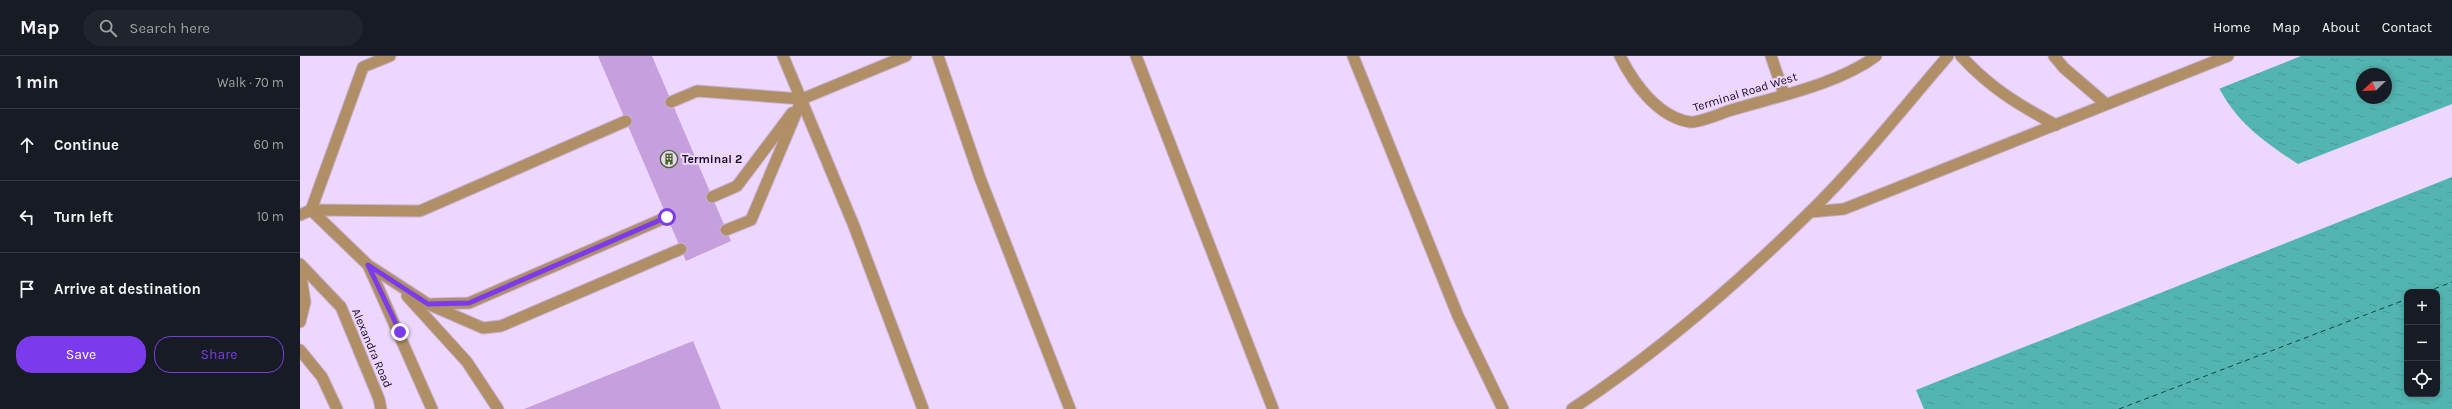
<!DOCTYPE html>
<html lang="en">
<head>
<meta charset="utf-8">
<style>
  body { margin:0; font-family:Karla,sans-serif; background:#20242c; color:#f1f3f6 }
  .controls { position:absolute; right:12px; bottom:12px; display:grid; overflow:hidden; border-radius:8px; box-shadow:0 2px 6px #0003 }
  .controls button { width:36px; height:36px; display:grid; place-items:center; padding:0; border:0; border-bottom:1px solid #363941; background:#171b24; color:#f1f3f6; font:20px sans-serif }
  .compass { position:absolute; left:2056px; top:12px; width:36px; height:36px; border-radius:50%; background:#171b24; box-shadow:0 2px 6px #0003; rotate:247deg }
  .stop { position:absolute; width:12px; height:12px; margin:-9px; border:3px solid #7c3aed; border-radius:50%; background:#fff }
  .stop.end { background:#7c3aed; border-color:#fff; box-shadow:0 1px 4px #0008 }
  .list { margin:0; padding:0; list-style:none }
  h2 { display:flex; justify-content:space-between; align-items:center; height:52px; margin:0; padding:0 16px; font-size:17px }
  h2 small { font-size:13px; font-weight:400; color:#9ea1a6 }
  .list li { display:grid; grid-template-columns:26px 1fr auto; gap:12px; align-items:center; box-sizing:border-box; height:72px; padding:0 16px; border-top:1px solid #363941 }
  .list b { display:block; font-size:15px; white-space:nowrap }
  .list em { font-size:13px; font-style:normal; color:#9ea1a6 }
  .actions { display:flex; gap:8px; padding:12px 16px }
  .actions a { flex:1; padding:9px 0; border:1px solid #7c3aed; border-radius:16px; text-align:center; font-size:14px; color:#7c3aed }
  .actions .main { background:#7c3aed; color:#fff }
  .icon { flex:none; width:22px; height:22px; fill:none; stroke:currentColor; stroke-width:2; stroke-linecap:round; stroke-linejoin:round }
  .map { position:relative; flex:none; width:2152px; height:353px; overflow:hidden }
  header { display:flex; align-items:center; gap:24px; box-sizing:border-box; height:56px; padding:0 20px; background:#171b24; border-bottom:1px solid #363941 }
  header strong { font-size:19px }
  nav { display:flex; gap:22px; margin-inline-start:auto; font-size:14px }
  .search { width:280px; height:36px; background:#20242c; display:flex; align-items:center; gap:10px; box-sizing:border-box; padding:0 14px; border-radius:22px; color:#9ea1a6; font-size:15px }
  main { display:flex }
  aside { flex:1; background:#171b24 }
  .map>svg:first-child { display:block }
  .water { fill:url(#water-ripples); fill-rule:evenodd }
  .pier { fill:#eed7fe }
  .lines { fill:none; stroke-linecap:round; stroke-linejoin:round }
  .ferry { stroke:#154341; stroke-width:1; stroke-dasharray:5 4; stroke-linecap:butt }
  .building { fill:#c6a0de }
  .service-casing { stroke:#c8b2d6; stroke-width:13 }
  .minor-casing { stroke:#c8b2d6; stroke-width:13 }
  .tertiary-casing { stroke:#c8b2d6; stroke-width:13 }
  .service { stroke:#b08f66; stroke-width:11 }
  .minor { stroke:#b08f66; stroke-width:11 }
  .tertiary { stroke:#b08f66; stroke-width:11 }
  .route { stroke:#7c3aed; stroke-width:5 }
  .labels { text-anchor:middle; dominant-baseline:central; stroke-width:4; stroke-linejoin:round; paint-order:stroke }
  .street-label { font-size:12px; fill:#190b21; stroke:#eed7fe }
  .poi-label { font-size:12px; font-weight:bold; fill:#190b21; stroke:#eed7fe; text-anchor:start }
</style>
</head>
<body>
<header>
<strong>Map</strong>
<div class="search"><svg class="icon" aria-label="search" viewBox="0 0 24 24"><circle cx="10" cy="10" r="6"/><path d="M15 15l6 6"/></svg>Search here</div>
<nav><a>Home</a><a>Map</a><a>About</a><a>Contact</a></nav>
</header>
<main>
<aside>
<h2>1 min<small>Walk · 70 m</small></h2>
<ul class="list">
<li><svg class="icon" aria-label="ahead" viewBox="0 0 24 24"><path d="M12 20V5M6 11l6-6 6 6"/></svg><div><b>Continue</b></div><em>60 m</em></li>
<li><svg class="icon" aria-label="left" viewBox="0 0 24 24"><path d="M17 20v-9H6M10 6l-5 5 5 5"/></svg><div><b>Turn left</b></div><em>10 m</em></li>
<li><svg class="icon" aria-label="arrive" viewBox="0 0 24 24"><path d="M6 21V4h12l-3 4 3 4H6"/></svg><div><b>Arrive at destination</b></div></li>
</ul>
<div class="actions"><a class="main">Save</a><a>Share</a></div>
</aside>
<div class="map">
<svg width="2152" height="353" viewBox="0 0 2152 353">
  <defs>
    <pattern id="water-ripples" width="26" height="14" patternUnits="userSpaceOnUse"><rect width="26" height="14" fill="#53b5b1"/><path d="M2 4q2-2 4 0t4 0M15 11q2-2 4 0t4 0" fill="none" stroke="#489a98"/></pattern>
  </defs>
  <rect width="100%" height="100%" fill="#eed7fe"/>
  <!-- water -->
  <g class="water">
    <path d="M 1905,0 L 2152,0 L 2152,48 L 1998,108 C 1949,76 1926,57 1905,0 ZM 2062,18 L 2086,18 L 2086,42 L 2062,42 Z"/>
    <path d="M 2152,121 L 2152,353 L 1624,353 L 1616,334 ZM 2107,236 L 2137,236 L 2137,338 L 2107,338 Z"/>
  </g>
  <!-- pier -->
  <path class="pier" d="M 1903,0 L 2001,0 L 1916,34 Z"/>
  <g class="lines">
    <!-- ferry -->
    <g class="ferry">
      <path d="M 2126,236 L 2152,226"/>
      <path d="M 1819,353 L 2107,243"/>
    </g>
  </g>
  <!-- building -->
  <g class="building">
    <path d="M 298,0 L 352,0 L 431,185 L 386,205 Z"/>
    <path d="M 393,285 L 421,353 L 224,353 Z"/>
  </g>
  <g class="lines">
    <defs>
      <g id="service">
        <path d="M 483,0 L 554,170 L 623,353"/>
        <path d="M 638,0 L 680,122 L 770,353"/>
        <path d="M 836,0 L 973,353"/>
        <path d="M 1053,0 L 1158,260 L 1203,353"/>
        <path d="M 1471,0 L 1484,38"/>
        <path d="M 1661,0 C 1690,32 1719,49 1756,69"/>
        <path d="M 1754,0 L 1764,12 L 1806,48"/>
        <path d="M 371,46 L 397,35 L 502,43 L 606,0"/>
        <path d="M 412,141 L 437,130 L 492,57"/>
        <path d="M 11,154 L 68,209 L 128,248 L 183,272 L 201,270 L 381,193"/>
        <path d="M 11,154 L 120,155 L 326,65"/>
        <path d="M 11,154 L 63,11 L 90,0"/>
        <path d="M 1510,156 L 1544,153 L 1928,0"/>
        <path d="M 426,174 L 451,164 L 502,43"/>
        <path d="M 69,211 L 132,353"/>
        <path d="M 107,240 L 167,306 L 198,353"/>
        <path d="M 132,248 L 169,247 L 367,161"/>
        <path d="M 1272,353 C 1357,297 1437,228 1510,156 C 1559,108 1603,52 1648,0"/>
      </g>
      <g id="minor">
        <path d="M 1320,0 C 1334,28 1358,61 1390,66 C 1398,67 1420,58 1428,55 C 1474,41 1537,29 1576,0"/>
        <path d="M 0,159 L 11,154"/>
        <path d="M 0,208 L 41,251 L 79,343 L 81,353"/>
        <path d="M 0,294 L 22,321 L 37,353"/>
      </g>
      <path id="tertiary" d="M 0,214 L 5,246 L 0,266"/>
    </defs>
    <!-- service casing -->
    <use href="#service" class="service-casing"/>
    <!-- minor casing -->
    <use href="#minor" class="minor-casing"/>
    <!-- tertiary casing -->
    <use href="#tertiary" class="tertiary-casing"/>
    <!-- service -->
    <use href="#service" class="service"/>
    <!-- minor -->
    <use href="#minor" class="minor"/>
    <!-- tertiary -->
    <use href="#tertiary" class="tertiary"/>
  </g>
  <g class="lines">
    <!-- route -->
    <path class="route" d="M 100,276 L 68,209 L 128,248 L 169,247 L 367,161"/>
  </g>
  <!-- icons -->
  <defs>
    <symbol id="building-ring" viewBox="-11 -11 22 22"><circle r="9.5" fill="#eed7fe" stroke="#44671f" stroke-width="1.5"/><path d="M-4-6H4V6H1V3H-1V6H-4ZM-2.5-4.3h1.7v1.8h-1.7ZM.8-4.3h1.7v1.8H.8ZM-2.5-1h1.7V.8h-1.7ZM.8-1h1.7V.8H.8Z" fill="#44671f"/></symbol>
  </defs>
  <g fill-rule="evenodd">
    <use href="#building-ring" x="359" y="93" width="20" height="20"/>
  </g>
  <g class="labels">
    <!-- street labels -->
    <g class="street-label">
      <text transform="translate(1445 36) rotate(-17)">Terminal Road West</text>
      <text transform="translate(72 292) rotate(67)">Alexandra Road</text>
    </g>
    <!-- poi labels -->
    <g class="poi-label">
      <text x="382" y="103">Terminal 2</text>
    </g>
  </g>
</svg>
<div class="controls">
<button>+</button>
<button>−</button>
<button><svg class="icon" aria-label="locate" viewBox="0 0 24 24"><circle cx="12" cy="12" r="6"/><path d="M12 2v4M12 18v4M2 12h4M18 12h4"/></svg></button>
</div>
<svg class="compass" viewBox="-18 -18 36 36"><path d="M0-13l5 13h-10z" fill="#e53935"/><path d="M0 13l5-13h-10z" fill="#9ea1a6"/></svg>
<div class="stop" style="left:367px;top:161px"></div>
<div class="stop end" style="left:100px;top:276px"></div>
</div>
</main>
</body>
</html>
